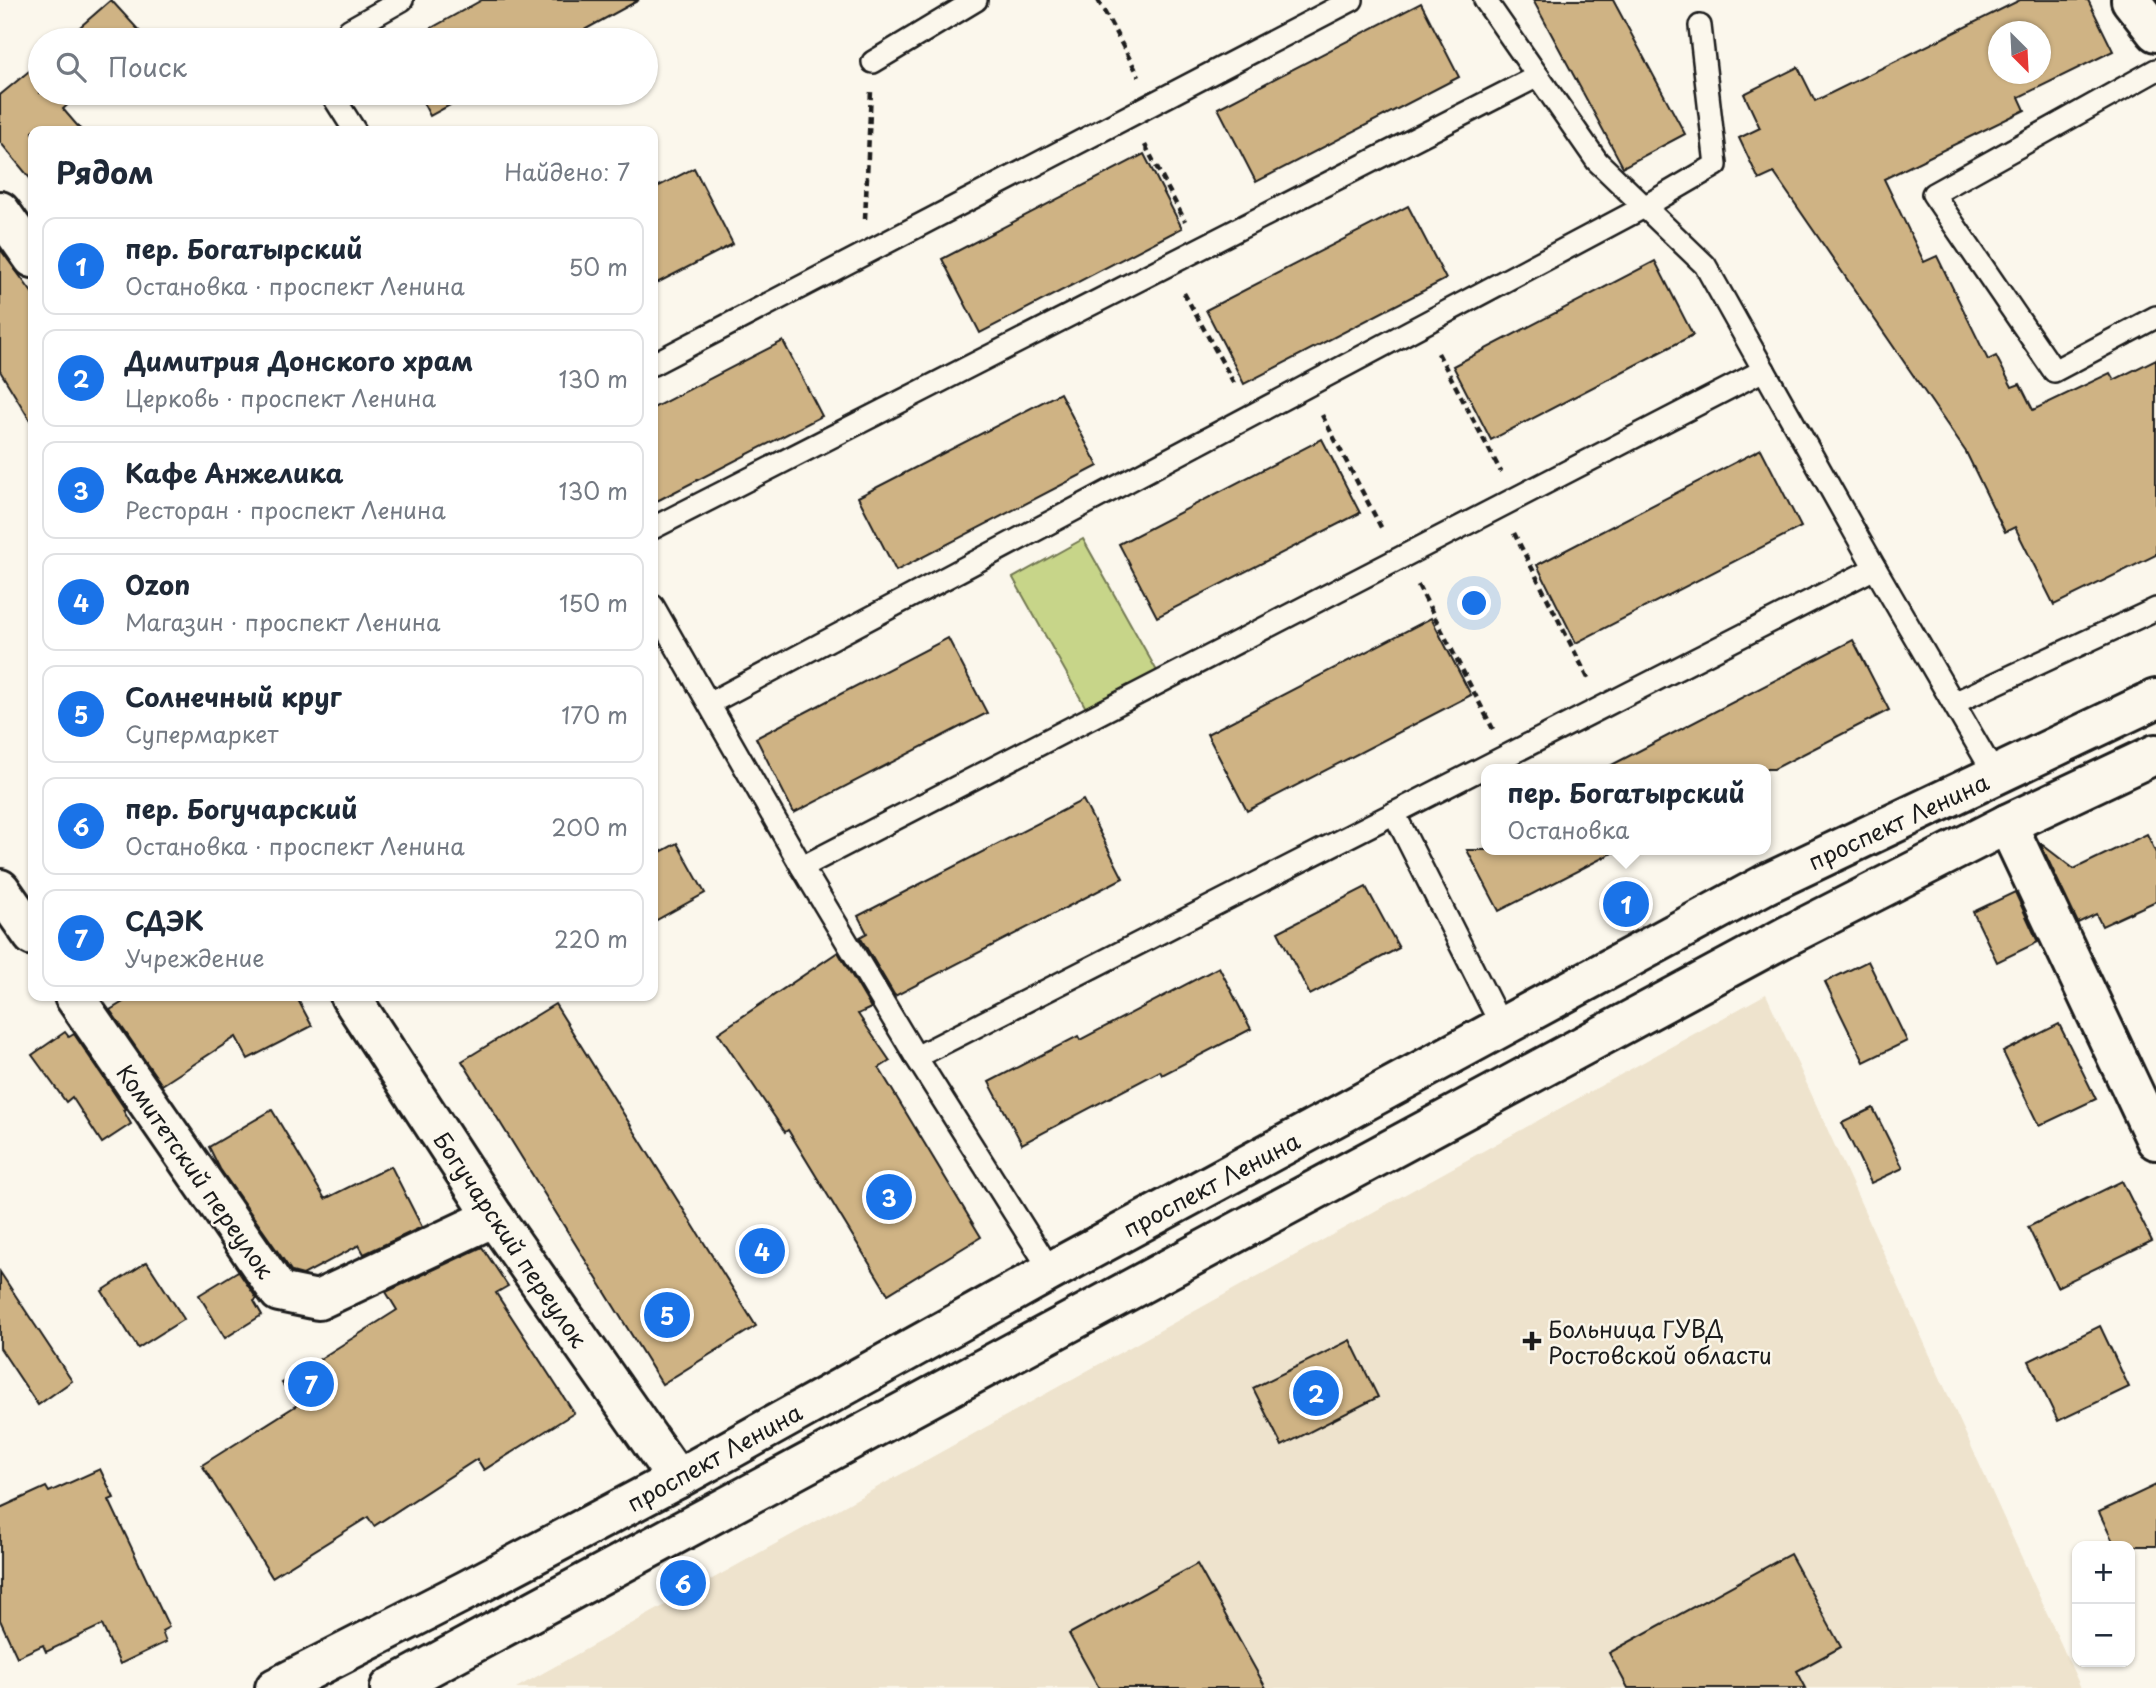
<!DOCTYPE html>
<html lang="ru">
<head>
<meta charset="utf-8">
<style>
  body { margin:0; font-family:"Playpen Sans",sans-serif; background:#f6f6f7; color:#1f2937 }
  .controls { position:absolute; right:21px; bottom:21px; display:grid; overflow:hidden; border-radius:14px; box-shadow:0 2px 5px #0004 }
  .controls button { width:63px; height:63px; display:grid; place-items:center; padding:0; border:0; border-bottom:2px solid #e0e1e3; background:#fff; color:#1f2937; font:35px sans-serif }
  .compass { position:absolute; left:1988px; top:21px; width:63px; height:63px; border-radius:50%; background:#fff; box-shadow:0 2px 5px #0004; rotate:156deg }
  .you { position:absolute; left:1475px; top:604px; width:24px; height:24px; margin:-18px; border:5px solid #fff; border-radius:50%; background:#1a73e8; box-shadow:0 0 0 10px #1a73e833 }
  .badge { display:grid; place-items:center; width:46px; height:46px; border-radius:50%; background:#1a73e8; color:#fff; font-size:23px; font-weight:700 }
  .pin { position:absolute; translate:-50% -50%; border:4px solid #fff; box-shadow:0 2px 7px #0006 }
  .popup { position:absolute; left:1481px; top:764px; width:290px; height:91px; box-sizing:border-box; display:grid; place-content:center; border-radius:14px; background:#fff; filter:drop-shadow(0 2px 5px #0005); font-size:23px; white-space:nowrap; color:#747a83 }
  .popup b { font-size:26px; color:#1f2937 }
  .popup::after { content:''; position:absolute; left:50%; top:100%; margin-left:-14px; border:14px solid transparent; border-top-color:#fff }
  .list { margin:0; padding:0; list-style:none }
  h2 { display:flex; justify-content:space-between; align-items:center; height:91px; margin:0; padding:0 28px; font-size:30px }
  h2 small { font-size:23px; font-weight:400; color:#747a83 }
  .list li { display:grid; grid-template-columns:46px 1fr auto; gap:21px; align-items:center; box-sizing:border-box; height:98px; margin:0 14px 14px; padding:0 14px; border:2px solid #e0e1e3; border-radius:14px }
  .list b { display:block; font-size:26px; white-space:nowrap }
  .list p { margin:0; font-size:23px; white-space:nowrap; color:#747a83 }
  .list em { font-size:23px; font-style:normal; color:#747a83 }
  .icon { flex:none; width:38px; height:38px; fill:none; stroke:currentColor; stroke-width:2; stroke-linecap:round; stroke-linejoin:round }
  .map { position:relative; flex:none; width:2156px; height:1688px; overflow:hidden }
  .search { position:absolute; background:#fff; box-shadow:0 2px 5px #0004; left:28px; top:28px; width:630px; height:77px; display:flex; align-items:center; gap:18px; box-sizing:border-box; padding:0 24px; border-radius:38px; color:#747a83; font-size:26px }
  .panel { position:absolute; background:#fff; box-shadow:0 2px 5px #0004; left:28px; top:126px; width:630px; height:875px; border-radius:14px }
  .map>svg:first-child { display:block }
  .built { fill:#eee3cd }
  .green { fill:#c7d589; stroke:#727852; stroke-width:2 }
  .building { fill:#cfb384; stroke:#1c1c1c; stroke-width:2; fill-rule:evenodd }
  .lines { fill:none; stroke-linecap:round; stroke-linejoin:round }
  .service-casing { stroke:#1c1c1c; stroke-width:26 }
  .minor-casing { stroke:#1c1c1c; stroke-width:44 }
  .secondary-casing { stroke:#1c1c1c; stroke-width:44 }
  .path { stroke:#1c1c1c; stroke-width:4.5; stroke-dasharray:7 5; stroke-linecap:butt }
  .service { stroke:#fbf7ec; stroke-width:21 }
  .minor { stroke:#fbf7ec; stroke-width:38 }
  .secondary { stroke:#fbf7ec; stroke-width:38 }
  .poi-dot { fill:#1c1c1c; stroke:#fbf7ec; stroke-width:2.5 }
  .labels { text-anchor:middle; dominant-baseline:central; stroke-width:5; stroke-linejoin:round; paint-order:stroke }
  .street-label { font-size:23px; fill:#1c1c1c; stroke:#fbf7ec }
  .poi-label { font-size:23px; fill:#1c1c1c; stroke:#fbf7ec; text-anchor:start }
</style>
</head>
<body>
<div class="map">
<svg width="2156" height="1688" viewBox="0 0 2156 1688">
  <rect width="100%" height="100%" fill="#fbf7ec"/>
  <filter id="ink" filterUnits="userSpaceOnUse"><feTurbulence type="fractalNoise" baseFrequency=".0143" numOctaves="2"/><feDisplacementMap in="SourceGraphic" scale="14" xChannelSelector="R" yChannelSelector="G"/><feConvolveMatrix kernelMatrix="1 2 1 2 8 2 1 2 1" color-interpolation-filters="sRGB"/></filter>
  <g filter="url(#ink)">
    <!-- built -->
    <path class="built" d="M 1766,994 L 2081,1688 L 516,1688 Z"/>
    <!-- green -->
    <path class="green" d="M 1083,539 L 1157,671 L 1087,710 L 1013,578 Z"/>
    <!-- building -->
    <g class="building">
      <path d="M 111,0 L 145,37 L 141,40 L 65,40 Z"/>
      <path d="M 482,0 L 639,0 L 566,40 L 410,40 Z"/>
      <path d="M 1533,0 L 1613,0 L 1685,134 L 1623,167 Z"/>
      <path d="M 2020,0 L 2088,0 L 2113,51 L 2019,97 L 2025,110 L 1884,179 L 1924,262 L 1937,256 L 1988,360 L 1996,356 L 2012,387 L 2020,384 L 2033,410 L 2110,373 L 2114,380 L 2156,359 L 2156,555 L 2054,605 L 2015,527 L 2005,532 L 1966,452 L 1774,173 L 1759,180 L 1739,138 L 1760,128 L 1744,94 L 1798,67 L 1815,101 ZM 1998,32 L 2040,32 L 2040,74 L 1998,74 Z"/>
      <path d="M 1421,3 L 1459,77 L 1256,182 L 1218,108 Z"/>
      <path d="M 40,62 L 40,93 L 81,93 L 63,109 L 82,131 L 33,131 L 33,182 L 0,142 L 0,95 Z"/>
      <path d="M 418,93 L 472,93 L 430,116 Z"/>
      <path d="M 1144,154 L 1182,228 L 980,333 L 942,259 Z"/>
      <path d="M 694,168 L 733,244 L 653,285 L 653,189 Z"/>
      <path d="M 1408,206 L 1446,279 L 1244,384 L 1206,310 Z"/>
      <path d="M 0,249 L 33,294 L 33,425 L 0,371 Z"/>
      <path d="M 1655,261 L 1693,335 L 1491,440 L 1453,366 Z"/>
      <path d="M 783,341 L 822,416 L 653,503 L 653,408 Z"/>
      <path d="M 1060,393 L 1098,466 L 896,571 L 858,497 Z"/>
      <path d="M 1322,439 L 1360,513 L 1157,617 L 1119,544 Z"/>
      <path d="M 1761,449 L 1801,527 L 1576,643 L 1537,565 Z"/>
      <path d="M 1431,618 L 1471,695 L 1247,811 L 1207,734 Z"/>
      <path d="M 948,638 L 987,713 L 794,813 L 756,738 Z"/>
      <path d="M 1853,640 L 1889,710 L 1774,769 L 1604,769 Z"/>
      <path d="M 1083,800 L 1123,878 L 895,996 L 860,937 L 867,933 L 858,916 Z"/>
      <path d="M 2147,834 L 2156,853 L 2156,901 L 2102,926 L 2096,914 L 2078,923 L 2040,843 L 2074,869 Z"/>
      <path d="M 677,843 L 705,893 L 653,922 L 653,856 Z"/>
      <path d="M 1467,850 L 1618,850 L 1499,911 Z"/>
      <path d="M 1366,887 L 1399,948 L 1310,995 L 1278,932 Z"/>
      <path d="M 2015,892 L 2038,942 L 1997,962 L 1973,912 Z"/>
      <path d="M 838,952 L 871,1008 L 858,1014 L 890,1061 L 879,1068 L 981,1237 L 888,1294 L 788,1130 L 785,1132 L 718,1033 Z"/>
      <path d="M 1868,961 L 1907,1041 L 1864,1062 L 1825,982 Z"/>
      <path d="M 1219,967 L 1251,1029 L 1162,1075 L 1160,1071 L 1022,1144 L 989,1082 L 1078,1036 L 1080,1040 Z"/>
      <path d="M 133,996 L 296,996 L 312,1026 L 248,1059 L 236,1037 L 162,1085 L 110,1010 Z"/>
      <path d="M 555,1004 L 756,1326 L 662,1384 L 462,1061 Z"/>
      <path d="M 2059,1024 L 2096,1099 L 2039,1126 L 2003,1052 Z"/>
      <path d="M 65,1032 L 69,1037 L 74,1034 L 125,1109 L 123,1110 L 131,1124 L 102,1143 L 72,1097 L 66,1102 L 32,1055 Z"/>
      <path d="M 1873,1108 L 1903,1168 L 1871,1183 L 1842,1123 Z"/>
      <path d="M 272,1110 L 325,1199 L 391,1166 L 422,1227 L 364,1254 L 359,1245 L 303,1275 L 292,1272 L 220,1169 L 209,1147 Z"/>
      <path d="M 2122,1181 L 2152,1241 L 2057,1287 L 2028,1227 Z"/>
      <path d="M 482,1247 L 508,1286 L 496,1293 L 574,1413 L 484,1470 L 477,1459 L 374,1526 L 368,1517 L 272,1577 L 202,1465 L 297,1405 L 282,1383 L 397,1310 L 386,1292 Z"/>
      <path d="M 147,1262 L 184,1319 L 138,1348 L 102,1291 Z"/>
      <path d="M 238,1271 L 257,1299 L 254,1301 L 262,1315 L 225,1338 L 199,1295 Z"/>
      <path d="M 0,1272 L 72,1381 L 38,1405 L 0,1348 Z"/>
      <path d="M 2100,1326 L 2129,1387 L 2058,1421 L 2029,1361 Z"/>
      <path d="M 1350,1340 L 1378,1397 L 1282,1446 L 1253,1388 Z"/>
      <path d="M 100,1469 L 114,1498 L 109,1500 L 169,1627 L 162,1631 L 166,1642 L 120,1664 L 102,1625 L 46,1652 L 43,1645 L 17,1657 L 0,1620 L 0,1508 L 46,1487 L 49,1492 Z"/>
      <path d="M 2156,1485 L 2156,1546 L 2115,1546 L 2099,1512 Z"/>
      <path d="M 1790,1554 L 1841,1647 L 1797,1671 L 1806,1688 L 1628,1688 L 1609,1653 Z"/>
      <path d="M 1197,1564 L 1266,1688 L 1099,1688 L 1069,1634 Z"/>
    </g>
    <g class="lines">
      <defs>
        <g id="service">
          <path d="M 1485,0 L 1597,161 L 1705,265 L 1875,568 L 1995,775"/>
          <path d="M 345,40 L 349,30 L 402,0"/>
          <path d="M 873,62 L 976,0"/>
          <path d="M 2156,70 L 1933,194 L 2054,371 L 2156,317"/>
          <path d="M 331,93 L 355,131"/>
          <path d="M 653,364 L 1352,0"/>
          <path d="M 653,528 L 1538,76"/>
          <path d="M 653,606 L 802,867 L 916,1057 L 1051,1271"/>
          <path d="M 710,703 L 1644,207 L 1716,165 L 1700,26"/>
          <path d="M 1954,703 L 2156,609"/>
          <path d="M 1394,813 L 1502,1027"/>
          <path d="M 802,867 L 1764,370"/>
          <path d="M 916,1057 L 1875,568"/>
        </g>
        <g id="minor">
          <path d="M 2131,0 L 2156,32"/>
          <path d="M 0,211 L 33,258"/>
          <path d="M 2007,824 L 2156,1140"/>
          <path d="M 0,889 L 33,936"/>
          <path d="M 74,996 L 279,1292 L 318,1300 L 494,1217"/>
          <path d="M 350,996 L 494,1217 L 677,1479"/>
        </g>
        <g id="secondary">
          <path d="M 275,1688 L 467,1590 L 677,1479 L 1051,1271 L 1766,884 L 2156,699"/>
          <path d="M 390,1688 L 1787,936 L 2007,824 L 2156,754"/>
        </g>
      </defs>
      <!-- service casing -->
      <use href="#service" class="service-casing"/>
      <!-- minor casing -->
      <use href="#minor" class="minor-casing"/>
      <!-- secondary casing -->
      <use href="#secondary" class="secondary-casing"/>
      <!-- path -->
      <g class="path">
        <path d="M 1098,0 L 1139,76"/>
        <path d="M 1145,145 L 1185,221"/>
        <path d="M 865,219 L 871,91"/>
        <path d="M 1184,293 L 1236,387"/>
        <path d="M 1438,353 L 1501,472"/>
        <path d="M 1322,415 L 1383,531"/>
        <path d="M 1514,533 L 1588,678"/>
        <path d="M 1418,585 L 1493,729"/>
      </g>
      <!-- service -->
      <use href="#service" class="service"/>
      <!-- minor -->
      <use href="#minor" class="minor"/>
      <!-- secondary -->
      <use href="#secondary" class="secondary"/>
    </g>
  </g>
  <!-- markers -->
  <path class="poi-dot" d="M1528.5 1330.5h7v7h7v7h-7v7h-7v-7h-7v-7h7z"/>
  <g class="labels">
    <!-- street labels -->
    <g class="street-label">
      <text transform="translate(1898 821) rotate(-25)">проспект Ленина</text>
      <text transform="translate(196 1171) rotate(55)">Комитетский переулок</text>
      <text transform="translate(1211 1184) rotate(-28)">проспект Ленина</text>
      <text transform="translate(511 1239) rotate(56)">Богучарский переулок</text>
      <text transform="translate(714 1457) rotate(-29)">проспект Ленина</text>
    </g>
    <!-- poi labels -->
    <g class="poi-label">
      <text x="1548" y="1328">Больница ГУВД<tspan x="1548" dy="26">Ростовской области</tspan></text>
    </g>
  </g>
</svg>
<div class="controls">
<button>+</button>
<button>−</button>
</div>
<svg class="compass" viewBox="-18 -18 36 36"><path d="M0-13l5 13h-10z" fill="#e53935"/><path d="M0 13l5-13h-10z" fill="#747a83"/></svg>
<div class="you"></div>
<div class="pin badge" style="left:1626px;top:904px">1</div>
<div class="popup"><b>пер. Богатырский</b>Остановка</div>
<div class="pin badge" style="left:1316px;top:1393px">2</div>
<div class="pin badge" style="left:889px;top:1197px">3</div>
<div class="pin badge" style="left:762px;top:1251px">4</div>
<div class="pin badge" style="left:667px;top:1315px">5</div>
<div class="pin badge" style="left:683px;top:1583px">6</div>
<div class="pin badge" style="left:311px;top:1384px">7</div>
<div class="search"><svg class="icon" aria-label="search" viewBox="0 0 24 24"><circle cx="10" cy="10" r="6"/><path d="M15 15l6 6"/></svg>Поиск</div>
<section class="panel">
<h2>Рядом<small>Найдено: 7</small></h2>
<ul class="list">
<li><span class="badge">1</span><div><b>пер. Богатырский</b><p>Остановка · проспект Ленина</p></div><em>50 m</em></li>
<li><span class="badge">2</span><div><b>Димитрия Донского храм</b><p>Церковь · проспект Ленина</p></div><em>130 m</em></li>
<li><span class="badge">3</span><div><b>Кафе Анжелика</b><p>Ресторан · проспект Ленина</p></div><em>130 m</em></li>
<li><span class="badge">4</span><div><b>Ozon</b><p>Магазин · проспект Ленина</p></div><em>150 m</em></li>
<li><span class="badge">5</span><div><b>Солнечный круг</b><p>Супермаркет</p></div><em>170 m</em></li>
<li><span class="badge">6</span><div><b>пер. Богучарский</b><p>Остановка · проспект Ленина</p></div><em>200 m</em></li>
<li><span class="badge">7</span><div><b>СДЭК</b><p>Учреждение</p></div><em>220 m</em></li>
</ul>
</section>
</div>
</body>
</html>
